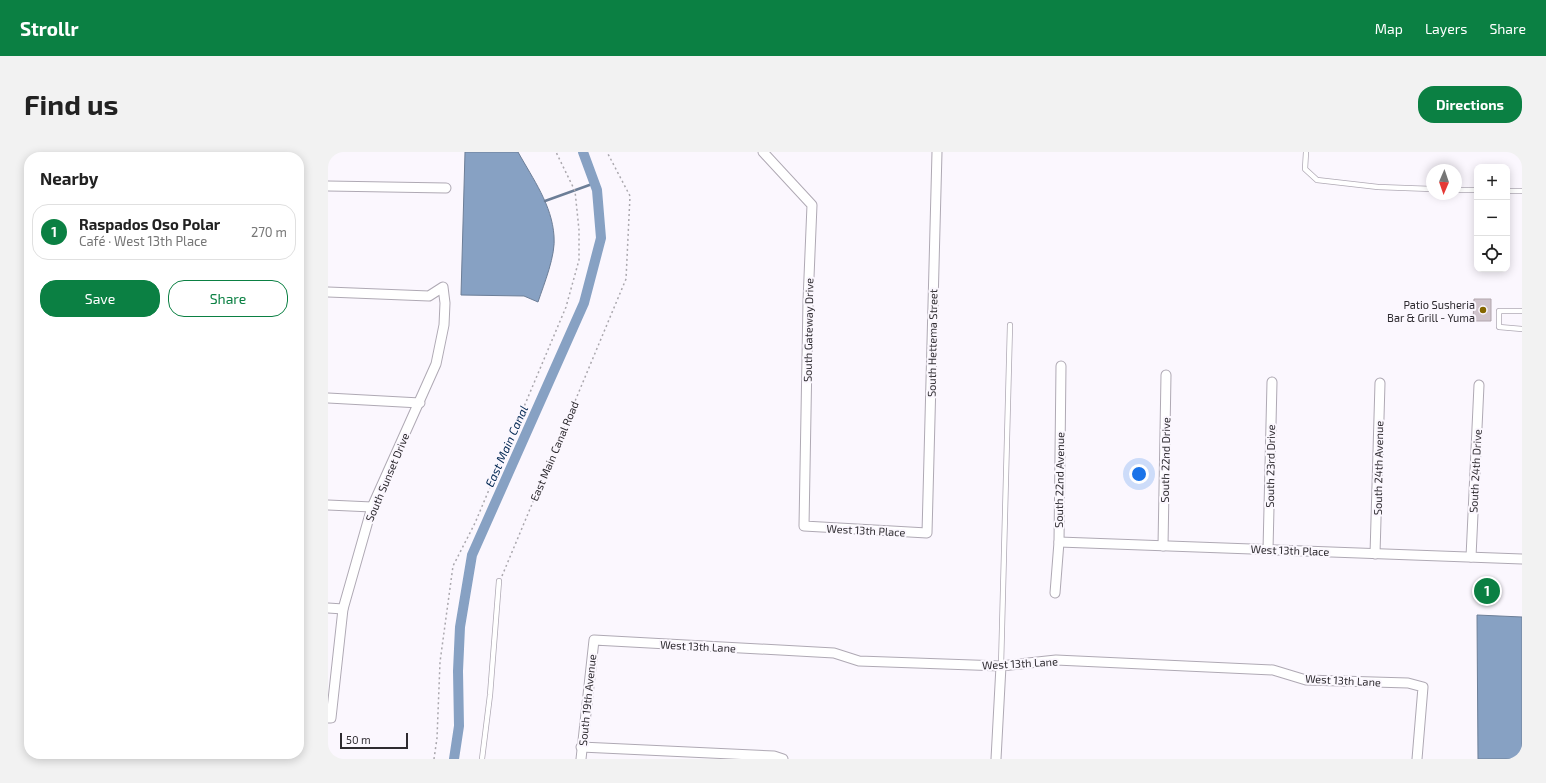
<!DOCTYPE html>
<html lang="en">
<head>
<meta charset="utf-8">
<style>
  body { margin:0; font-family:"Exo 2",sans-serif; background:#f2f2f2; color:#222 }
  .controls { position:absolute; right:12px; top:12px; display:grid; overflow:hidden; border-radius:8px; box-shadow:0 2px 10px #0003 }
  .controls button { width:36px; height:36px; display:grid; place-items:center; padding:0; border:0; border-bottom:1px solid #e0e0e0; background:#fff; color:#222; font:20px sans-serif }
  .compass { position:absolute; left:1098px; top:12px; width:36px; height:36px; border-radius:50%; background:#fff; box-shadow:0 2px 10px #0003; rotate:182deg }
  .scale { position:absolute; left:12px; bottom:10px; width:68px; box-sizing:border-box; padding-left:4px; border:2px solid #2e2b30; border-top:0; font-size:11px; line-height:14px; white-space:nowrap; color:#2e2b30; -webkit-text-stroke:3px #fbf7fe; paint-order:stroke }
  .you { position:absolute; left:811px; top:322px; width:14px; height:14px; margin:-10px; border:3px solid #fff; border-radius:50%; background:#1a73e8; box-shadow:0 0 0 6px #1a73e833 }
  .badge { display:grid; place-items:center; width:26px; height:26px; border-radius:50%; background:#0b8043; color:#fff; font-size:13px; font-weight:700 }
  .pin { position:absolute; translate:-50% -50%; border:2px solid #fff; box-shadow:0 1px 4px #0006 }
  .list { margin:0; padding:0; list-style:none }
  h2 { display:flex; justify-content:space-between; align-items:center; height:52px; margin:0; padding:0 16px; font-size:17px }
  h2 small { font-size:13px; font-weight:400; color:#767676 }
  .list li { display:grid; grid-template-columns:26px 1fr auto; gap:12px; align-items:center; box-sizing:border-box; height:56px; margin:0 8px 8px; padding:0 8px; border:1px solid #e0e0e0; border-radius:16px }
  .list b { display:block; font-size:15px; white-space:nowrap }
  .list p { margin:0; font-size:13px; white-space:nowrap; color:#767676 }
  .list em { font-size:13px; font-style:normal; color:#767676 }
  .actions { display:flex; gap:8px; padding:12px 16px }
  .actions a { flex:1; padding:9px 0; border:1px solid #0b8043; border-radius:16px; text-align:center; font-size:14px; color:#0b8043 }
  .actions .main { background:#0b8043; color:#fff }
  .icon { flex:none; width:22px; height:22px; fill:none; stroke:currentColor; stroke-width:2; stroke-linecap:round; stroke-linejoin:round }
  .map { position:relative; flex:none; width:1194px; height:607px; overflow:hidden; border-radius:16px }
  header { display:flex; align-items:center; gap:24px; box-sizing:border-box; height:56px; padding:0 20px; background:#0b8043; color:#fff }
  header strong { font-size:19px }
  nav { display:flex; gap:22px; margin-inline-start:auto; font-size:14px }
  .intro { display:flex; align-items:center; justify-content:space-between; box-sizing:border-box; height:96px; padding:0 24px }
  h1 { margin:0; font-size:28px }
  .button { padding:10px 18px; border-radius:16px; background:#0b8043; color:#fff; font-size:14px; font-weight:700 }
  main { display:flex; gap:24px; padding:0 24px }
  aside { flex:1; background:#fff; border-radius:16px; box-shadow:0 2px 10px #0003 }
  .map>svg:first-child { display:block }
  .water { fill:#87a1c3; stroke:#6c7e97 }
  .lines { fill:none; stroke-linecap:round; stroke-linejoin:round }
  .stream { stroke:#6c7e97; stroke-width:2.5 }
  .canal { stroke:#87a1c3; stroke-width:10 }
  .building { fill:#d0c4cc; stroke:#b1a6ad }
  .lane-casing { stroke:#afa9b4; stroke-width:6 }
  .street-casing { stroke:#afa9b4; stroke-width:11 }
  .path { stroke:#aaa7ad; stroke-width:1.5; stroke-dasharray:2 3; stroke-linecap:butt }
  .lane { stroke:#fff; stroke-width:4.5 }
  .street { stroke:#fff; stroke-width:9 }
  .poi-dot { fill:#856700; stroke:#fbf7fe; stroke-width:1.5 }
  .labels { text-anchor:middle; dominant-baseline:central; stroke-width:4; stroke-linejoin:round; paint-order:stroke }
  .poi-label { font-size:11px; fill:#2e2b30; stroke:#fbf7fe; text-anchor:end }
  .street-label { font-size:11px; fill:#2e2b30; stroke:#fbf7fe }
  .water-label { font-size:12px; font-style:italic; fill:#042954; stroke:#fbf7fe }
</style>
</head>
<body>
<header>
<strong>Strollr</strong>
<nav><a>Map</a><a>Layers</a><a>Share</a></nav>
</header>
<div class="intro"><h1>Find us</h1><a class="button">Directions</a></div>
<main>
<aside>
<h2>Nearby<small></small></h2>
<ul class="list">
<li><span class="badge">1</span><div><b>Raspados Oso Polar</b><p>Café · West 13th Place</p></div><em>270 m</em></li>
</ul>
<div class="actions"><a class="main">Save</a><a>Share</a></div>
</aside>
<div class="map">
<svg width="1194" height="607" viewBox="0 0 1194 607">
  <rect width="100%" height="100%" fill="#fbf7fe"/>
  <!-- water -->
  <g class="water">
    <path d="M 137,0 L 190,0 C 205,27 224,53 226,84 C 228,103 216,132 210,150 L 196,144 L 133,143 Z"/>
    <path d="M 1149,463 L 1194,465 L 1194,607 L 1150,607 Z"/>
  </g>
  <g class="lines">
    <!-- stream -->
    <path class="stream" d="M 217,49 L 267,31"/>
    <!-- canal -->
    <path class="canal" d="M 126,607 L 131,574 L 130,519 L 132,475 L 144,403 L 256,151 L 273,86 L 269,38 L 255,0"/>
  </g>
  <!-- building -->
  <path class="building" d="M 1146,147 L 1163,147 L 1163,169 L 1145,169 Z"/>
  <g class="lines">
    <defs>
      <g id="lane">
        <path d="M 978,0 L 977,17 L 989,28 L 1050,35 L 1104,37"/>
        <path d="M 1128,38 L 1149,38"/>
        <path d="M 1179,39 L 1194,39"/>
        <path d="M 1194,159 L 1171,159 L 1171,175 L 1194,177"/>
        <path d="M 673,514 L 682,173"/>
        <path d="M 154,607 L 162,543 L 171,429"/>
      </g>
      <g id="street">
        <path d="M 435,0 L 484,53 L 480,149 L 476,374 L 599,381 L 609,0"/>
        <path d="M 0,34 L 118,36"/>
        <path d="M 0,140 L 101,144 L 115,135 L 117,151 L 116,173 L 108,212 L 44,355 L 15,457 L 3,566 L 0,566"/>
        <path d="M 0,246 L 92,251"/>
        <path d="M 0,353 L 44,355"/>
        <path d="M 731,390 L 1194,407"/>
        <path d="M 835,394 L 838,223"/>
        <path d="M 940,398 L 944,230"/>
        <path d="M 1047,402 L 1052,231"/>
        <path d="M 1143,405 L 1151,233"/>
        <path d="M 727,441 L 731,390 L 733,214"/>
        <path d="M 0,456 L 15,457"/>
        <path d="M 253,595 L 446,604 L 455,607"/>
        <path d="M 253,607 L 266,488 L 506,501 L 531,509 L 673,514 L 728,508 L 945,518 L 978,528 L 1080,531 L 1095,535 L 1089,607"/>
        <path d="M 668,607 L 673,514"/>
      </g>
    </defs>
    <!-- lane casing -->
    <use href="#lane" class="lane-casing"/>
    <!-- street casing -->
    <use href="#street" class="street-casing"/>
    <!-- path -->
    <g class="path">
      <path d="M 174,424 L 298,127 L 302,44 L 279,0"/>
      <path d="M 106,607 L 109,586 L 112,510 L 125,414 L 147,371 L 238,155 L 251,108 L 251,78 L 247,39 L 228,0"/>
    </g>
    <!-- lane -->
    <use href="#lane" class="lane"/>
    <!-- street -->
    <use href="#street" class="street"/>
  </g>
  <!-- markers -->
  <circle class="poi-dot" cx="1155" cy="158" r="4"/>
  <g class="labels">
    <!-- poi labels -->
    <g class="poi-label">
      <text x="1147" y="152">Patio Susheria<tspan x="1147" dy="13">Bar &amp; Grill - Yuma</tspan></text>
    </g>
    <!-- street labels -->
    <g class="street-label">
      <text transform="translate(480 178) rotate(-89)">South Gateway Drive</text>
      <text transform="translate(604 191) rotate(-89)">South Hettema Street</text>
      <text transform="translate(226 299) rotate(-67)">East Main Canal Road</text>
      <text transform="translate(837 308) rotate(-89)">South 22nd Drive</text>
      <text transform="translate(942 314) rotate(-89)">South 23rd Drive</text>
      <text transform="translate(1050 316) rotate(-89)">South 24th Avenue</text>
      <text transform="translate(1147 319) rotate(-87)">South 24th Drive</text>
      <text transform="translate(59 325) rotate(-67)">South Sunset Drive</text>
      <text transform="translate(731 328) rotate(-89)">South 22nd Avenue</text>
      <text transform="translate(538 378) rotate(3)">West 13th Place</text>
      <text transform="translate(962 398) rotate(2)">West 13th Place</text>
      <text transform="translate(370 494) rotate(3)">West 13th Lane</text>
      <text transform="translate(692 511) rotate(-3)">West 13th Lane</text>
      <text transform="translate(1015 528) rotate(3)">West 13th Lane</text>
      <text transform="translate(259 548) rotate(-84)">South 19th Avenue</text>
    </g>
    <!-- water labels -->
    <g class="water-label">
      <text transform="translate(178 294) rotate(-66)">East Main Canal</text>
    </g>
  </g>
</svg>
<div class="controls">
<button>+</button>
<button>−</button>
<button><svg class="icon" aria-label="locate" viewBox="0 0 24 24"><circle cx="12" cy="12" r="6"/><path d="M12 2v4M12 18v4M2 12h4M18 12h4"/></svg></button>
</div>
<svg class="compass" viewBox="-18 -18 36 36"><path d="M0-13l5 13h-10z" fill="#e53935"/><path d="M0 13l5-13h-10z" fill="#767676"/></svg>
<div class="scale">50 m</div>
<div class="you"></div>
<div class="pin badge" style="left:1159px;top:439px">1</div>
</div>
</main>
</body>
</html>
